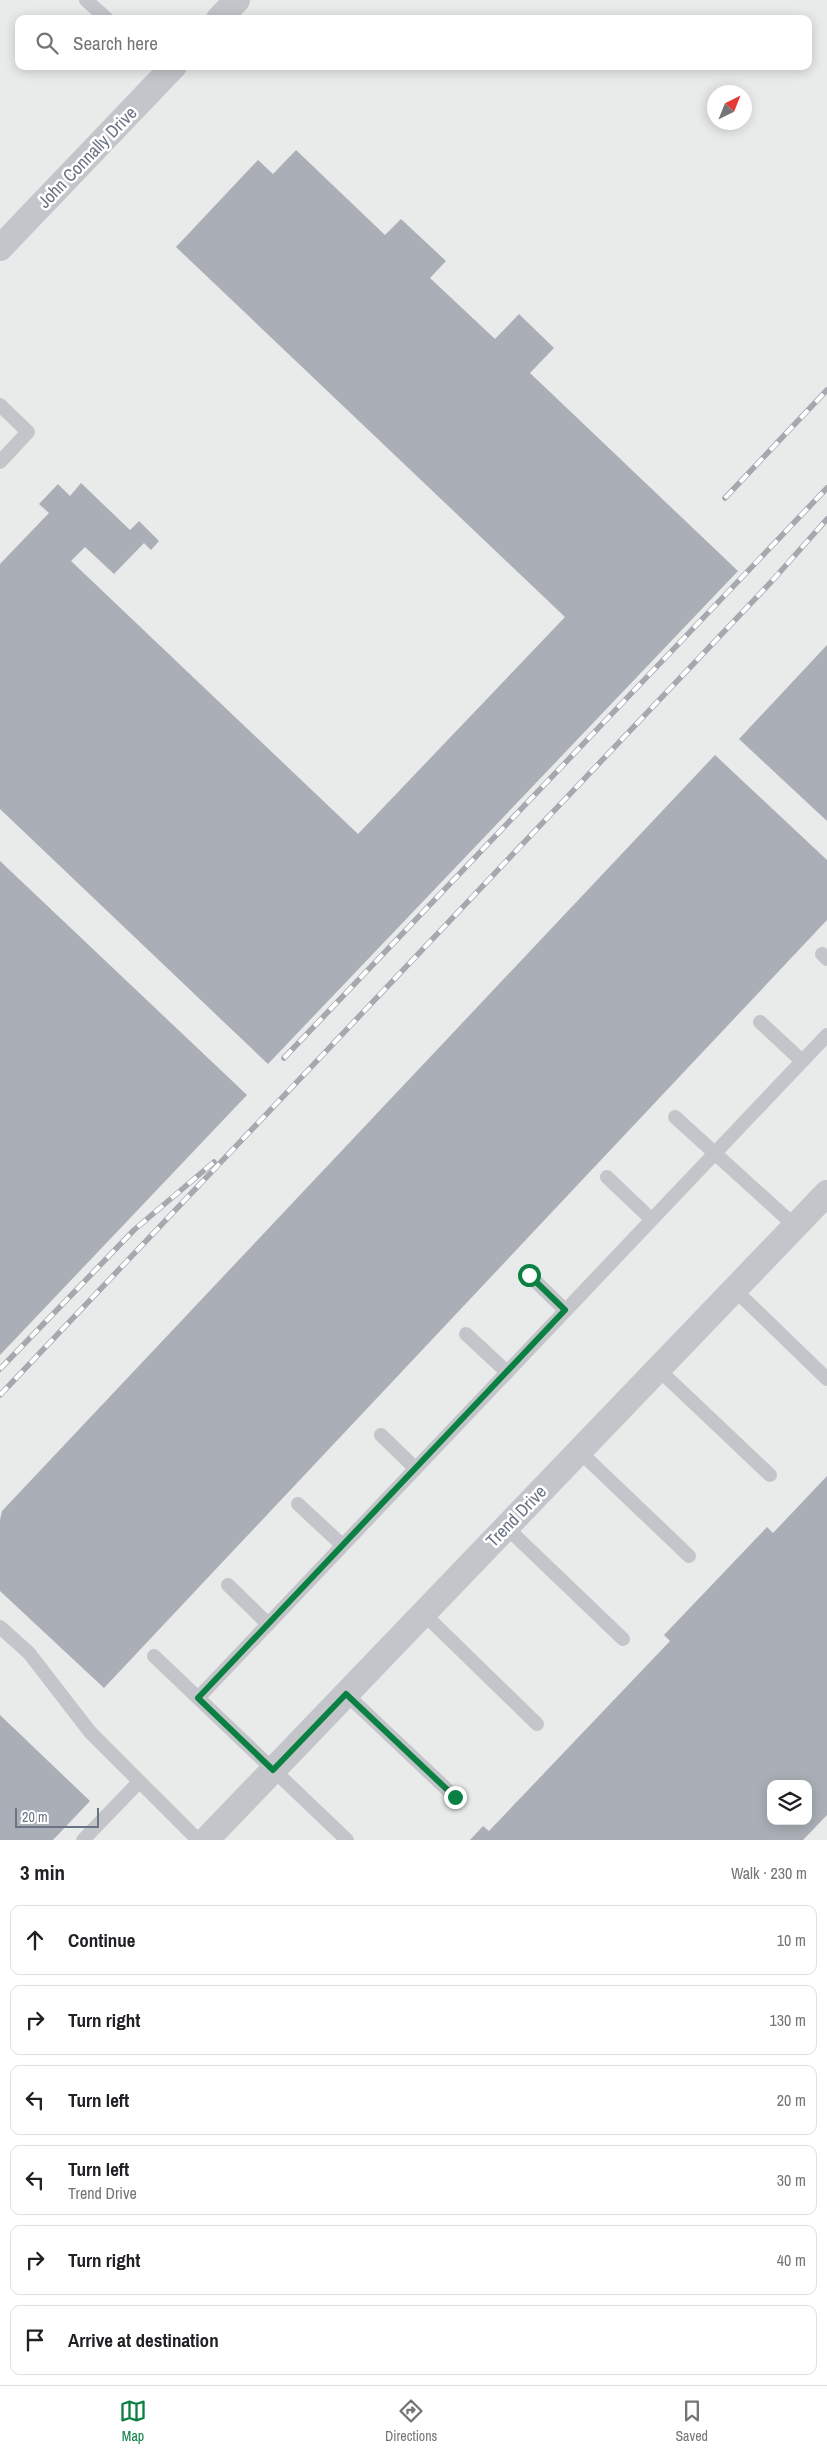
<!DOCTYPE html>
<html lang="en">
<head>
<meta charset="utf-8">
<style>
  body { margin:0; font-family:"Archivo Narrow",sans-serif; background:#f6f6f6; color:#202124 }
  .controls { position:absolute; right:15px; bottom:15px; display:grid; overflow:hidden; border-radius:10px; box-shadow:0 2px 12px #0003 }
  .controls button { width:45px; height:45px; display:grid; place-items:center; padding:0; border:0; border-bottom:1px solid #e0e0e0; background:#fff; color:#202124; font:25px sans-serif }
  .compass { position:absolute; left:707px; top:85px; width:45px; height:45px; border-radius:50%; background:#fff; box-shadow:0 2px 12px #0003; rotate:43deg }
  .scale { position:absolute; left:15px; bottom:12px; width:84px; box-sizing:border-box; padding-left:5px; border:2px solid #6a7485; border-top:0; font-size:14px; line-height:18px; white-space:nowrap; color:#6a7485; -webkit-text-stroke:4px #fff; paint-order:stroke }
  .stop { position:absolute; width:15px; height:15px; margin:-11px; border:4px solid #0b8043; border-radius:50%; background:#fff }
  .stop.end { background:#0b8043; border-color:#fff; box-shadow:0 1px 5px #0008 }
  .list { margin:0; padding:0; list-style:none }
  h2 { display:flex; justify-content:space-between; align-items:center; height:65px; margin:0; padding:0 20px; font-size:21px }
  h2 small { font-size:16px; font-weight:400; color:#757577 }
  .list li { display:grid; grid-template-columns:32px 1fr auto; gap:15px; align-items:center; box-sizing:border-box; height:70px; margin:0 10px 10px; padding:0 10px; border:1px solid #e0e0e0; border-radius:10px }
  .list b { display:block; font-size:19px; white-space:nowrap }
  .list p { margin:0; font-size:16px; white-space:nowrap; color:#757577 }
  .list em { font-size:16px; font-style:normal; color:#757577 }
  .icon { flex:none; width:28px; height:28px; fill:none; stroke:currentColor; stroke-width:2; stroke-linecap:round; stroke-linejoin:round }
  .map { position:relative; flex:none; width:827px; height:1840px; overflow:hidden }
  .search { position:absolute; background:#fff; box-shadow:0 2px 12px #0003; left:15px; right:15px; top:15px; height:55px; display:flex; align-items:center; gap:12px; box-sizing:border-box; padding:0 18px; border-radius:10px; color:#757577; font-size:19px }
  .sheet { height:545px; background:#fff }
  nav { display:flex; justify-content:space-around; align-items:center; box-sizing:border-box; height:70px; border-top:1px solid #e0e0e0; background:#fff; font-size:14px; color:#757577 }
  nav a { display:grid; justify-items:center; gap:2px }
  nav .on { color:#0b8043 }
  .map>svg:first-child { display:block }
  .built { fill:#e9eaea; fill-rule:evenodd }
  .building { fill:#aaafb7; fill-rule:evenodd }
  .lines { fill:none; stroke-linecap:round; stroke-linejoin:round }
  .lane { stroke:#c3c5ca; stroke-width:14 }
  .street { stroke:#c3c5ca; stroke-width:26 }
  .rail-casing { stroke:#a4a8af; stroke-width:5.5 }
  .rail { stroke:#fff; stroke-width:4; stroke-dasharray:11; stroke-linecap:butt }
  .route { stroke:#0b8043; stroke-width:6 }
  .labels { text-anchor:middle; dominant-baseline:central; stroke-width:5; stroke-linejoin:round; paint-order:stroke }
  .street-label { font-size:18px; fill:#6a7485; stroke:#fff }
</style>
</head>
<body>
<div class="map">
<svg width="827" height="1840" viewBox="0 0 827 1840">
  <rect width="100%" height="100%" fill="#f8f9f7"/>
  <!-- built -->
  <path class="built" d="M 0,0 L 827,0 L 827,1840 L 0,1840 ZM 19,19 L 808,19 L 808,66 L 19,66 ZM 714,92 L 744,92 L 744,122 L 714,122 ZM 771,1784 L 808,1784 L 808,1821 L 771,1821 Z"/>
  <!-- building -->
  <g class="building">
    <path d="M 296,150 L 385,235 L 401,219 L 446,261 L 430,278 L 495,339 L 519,314 L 554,348 L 530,373 L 738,571 L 268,1064 L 0,809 L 0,564 L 49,513 L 39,504 L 58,484 L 70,496 L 81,483 L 130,530 L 139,521 L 159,541 L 151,550 L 144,543 L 114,574 L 85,547 L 71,561 L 358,834 L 565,617 L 176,247 L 258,160 L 273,174 Z"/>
    <path d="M 827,645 L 827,821 L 739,739 Z"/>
    <path d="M 715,755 L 827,860 L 827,920 L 104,1688 L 0,1591 L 0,1520 L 2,1511 Z"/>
    <path d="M 0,861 L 247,1095 L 0,1355 Z"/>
    <path d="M 827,1476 L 827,1815 L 803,1840 L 470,1840 L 483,1826 L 489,1831 L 670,1641 L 664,1635 L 767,1527 L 773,1533 ZM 771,1784 L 808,1784 L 808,1821 L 771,1821 Z"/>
    <path d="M 0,1715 L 90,1801 L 53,1840 L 0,1840 Z"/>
  </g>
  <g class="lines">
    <!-- lane -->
    <g class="lane">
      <path d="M 86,0 L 107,19"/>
      <path d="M 0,405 L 28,432 L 0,462"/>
      <path d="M 822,954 L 827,959"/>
      <path d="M 760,1022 L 802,1061"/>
      <path d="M 675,1117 L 795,1226"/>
      <path d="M 607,1177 L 651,1219"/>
      <path d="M 529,1275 L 565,1310"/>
      <path d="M 734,1289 L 827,1379"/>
      <path d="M 466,1334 L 507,1372"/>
      <path d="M 658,1369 L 770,1475"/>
      <path d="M 381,1435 L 415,1468"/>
      <path d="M 579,1451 L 689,1556"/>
      <path d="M 298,1504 L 342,1545"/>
      <path d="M 506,1527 L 623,1639"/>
      <path d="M 228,1585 L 268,1624"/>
      <path d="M 423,1613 L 537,1724"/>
      <path d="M 0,1627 L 29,1653 L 90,1732 L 198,1840"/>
      <path d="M 154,1656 L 347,1840"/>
      <path d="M 346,1694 L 455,1797"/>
      <path d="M 198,1698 L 827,1035"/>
      <path d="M 83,1840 L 139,1782"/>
    </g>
    <!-- street -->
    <g class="street">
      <path d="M 219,19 L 237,0"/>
      <path d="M 0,248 L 174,66"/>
      <path d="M 206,1840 L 827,1193"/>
    </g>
    <defs>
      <g id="rail">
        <path d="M 725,498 L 827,390"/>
        <path d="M 284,1058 L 827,488"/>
        <path d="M 0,1369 L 134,1230 L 214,1162"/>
        <path d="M 0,1395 L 772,581 L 827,519"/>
      </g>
    </defs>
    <!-- rail casing -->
    <use href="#rail" class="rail-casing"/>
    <!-- rail -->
    <use href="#rail" class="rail"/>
  </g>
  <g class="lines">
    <!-- route -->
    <path class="route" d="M 455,1797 L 346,1694 L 273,1770 L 198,1698 L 565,1310 L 529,1275"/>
  </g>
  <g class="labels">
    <!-- street labels -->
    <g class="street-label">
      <text transform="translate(87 157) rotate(-46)">John Connally Drive</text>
      <text transform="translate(516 1516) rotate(-46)">Trend Drive</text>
    </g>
  </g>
</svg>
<div class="controls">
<button><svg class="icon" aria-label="layers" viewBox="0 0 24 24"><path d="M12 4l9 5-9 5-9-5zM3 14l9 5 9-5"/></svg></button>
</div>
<svg class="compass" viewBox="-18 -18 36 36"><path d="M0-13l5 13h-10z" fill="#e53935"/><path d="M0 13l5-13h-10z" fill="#757577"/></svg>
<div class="scale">20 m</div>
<div class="stop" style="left:529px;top:1275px"></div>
<div class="stop end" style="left:455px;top:1797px"></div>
<div class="search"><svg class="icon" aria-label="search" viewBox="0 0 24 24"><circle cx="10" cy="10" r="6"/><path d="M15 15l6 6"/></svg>Search here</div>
</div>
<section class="sheet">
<h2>3 min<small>Walk · 230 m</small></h2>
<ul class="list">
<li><svg class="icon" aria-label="ahead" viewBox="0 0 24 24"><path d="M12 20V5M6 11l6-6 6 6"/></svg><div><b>Continue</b></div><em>10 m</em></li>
<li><svg class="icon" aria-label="right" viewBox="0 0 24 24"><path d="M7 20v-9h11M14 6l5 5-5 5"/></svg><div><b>Turn right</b></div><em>130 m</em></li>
<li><svg class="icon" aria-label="left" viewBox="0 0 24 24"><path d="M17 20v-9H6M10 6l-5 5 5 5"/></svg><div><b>Turn left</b></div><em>20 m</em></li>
<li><svg class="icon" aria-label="left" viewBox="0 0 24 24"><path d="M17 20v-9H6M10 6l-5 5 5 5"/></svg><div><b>Turn left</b><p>Trend Drive</p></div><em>30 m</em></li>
<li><svg class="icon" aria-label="right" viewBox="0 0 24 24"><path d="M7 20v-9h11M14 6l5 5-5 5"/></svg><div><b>Turn right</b></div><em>40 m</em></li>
<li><svg class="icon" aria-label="arrive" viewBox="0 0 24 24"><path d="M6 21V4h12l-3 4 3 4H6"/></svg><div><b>Arrive at destination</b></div></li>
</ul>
</section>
<nav>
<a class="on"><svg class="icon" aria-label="map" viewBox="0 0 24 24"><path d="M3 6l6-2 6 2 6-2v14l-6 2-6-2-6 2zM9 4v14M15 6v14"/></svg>Map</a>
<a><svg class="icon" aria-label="directions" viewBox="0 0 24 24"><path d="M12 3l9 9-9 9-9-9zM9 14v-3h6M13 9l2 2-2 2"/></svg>Directions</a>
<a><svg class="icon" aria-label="saved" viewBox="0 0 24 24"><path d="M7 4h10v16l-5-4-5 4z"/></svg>Saved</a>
</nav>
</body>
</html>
